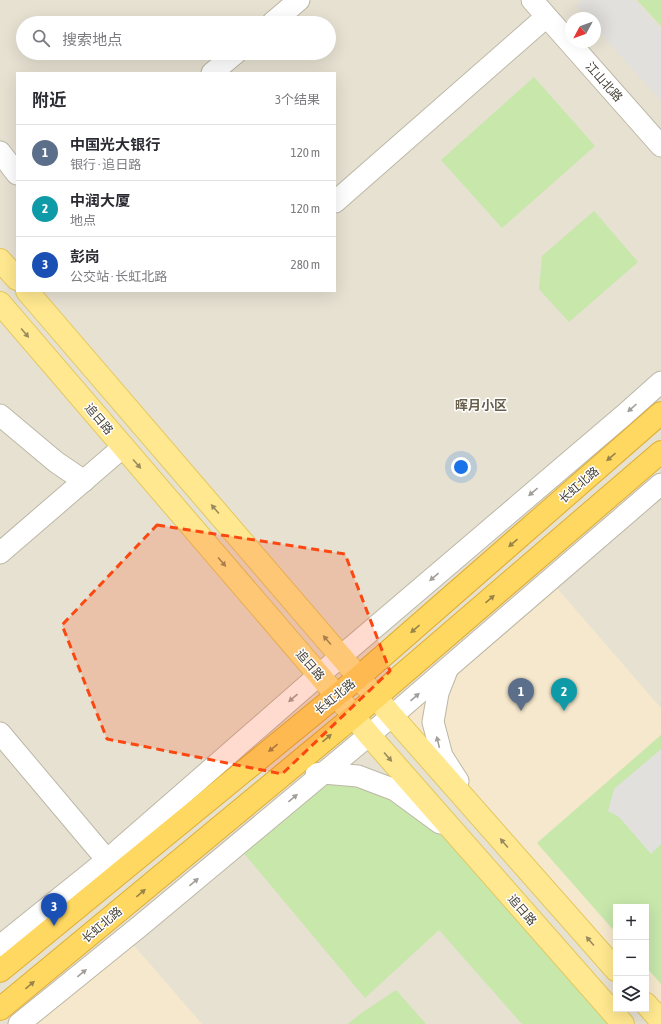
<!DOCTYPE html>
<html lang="zh">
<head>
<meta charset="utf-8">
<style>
  body { margin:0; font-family:"Asap Condensed","Noto Sans SC",sans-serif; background:#f2f2f3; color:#2b2b33 }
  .controls { position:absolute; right:12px; bottom:12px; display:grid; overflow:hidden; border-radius:0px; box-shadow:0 4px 16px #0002 }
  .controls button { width:36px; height:36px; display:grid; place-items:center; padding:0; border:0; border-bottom:1px solid #e1e1e2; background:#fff; color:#2b2b33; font:20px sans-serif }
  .compass { position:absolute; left:565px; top:12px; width:36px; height:36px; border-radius:50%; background:#fff; box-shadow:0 4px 16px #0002; rotate:229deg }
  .you { position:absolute; left:461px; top:467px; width:14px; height:14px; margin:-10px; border:3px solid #fff; border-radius:50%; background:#1a73e8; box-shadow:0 0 0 6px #1a73e833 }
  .badge { display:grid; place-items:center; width:26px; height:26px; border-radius:50%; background:#1a73e8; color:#fff; font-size:13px; font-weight:700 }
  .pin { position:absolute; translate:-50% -33px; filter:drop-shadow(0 1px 2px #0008) }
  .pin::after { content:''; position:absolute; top:21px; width:14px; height:12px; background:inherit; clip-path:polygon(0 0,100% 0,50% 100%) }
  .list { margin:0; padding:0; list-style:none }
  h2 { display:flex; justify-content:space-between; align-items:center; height:52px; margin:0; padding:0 16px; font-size:17px }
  h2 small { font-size:13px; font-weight:400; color:#7c7c81 }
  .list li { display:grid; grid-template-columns:26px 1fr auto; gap:12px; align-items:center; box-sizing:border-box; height:56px; padding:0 16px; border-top:1px solid #e1e1e2 }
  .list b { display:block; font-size:15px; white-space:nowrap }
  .list p { margin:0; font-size:13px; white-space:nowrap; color:#7c7c81 }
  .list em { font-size:13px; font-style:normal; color:#7c7c81 }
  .icon { flex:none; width:22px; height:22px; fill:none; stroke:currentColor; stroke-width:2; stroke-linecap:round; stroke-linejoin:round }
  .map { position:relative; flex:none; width:661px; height:1024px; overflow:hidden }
  .search { position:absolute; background:#fff; box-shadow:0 4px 16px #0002; left:16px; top:16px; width:320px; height:44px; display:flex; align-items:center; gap:10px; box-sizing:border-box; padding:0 14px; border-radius:22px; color:#7c7c81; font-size:15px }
  .panel { position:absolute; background:#fff; box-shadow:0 4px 16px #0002; left:16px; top:72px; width:320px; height:220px; border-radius:0px }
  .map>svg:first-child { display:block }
  .residential { fill:#e6e1d1; fill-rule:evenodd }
  .commercial { fill:#f5e8cd }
  .green { fill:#c7e7ab }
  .parking { fill:#e2e0dc }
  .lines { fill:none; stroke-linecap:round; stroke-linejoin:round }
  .minor-casing { stroke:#bdb7a6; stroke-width:23 }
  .major-casing { stroke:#e4c75f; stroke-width:24 }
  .highway-casing { stroke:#dfad31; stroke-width:24 }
  .minor { stroke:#fff; stroke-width:21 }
  .major { stroke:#ffe88f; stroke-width:22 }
  .highway { stroke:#ffd861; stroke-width:22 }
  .oneway { fill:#988b5d }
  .oneway2 { fill:#a29f9a }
  .oneway3 { fill:#988448 }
  .marked { fill:#fc4710; fill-opacity:0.2; stroke:#fc4710; stroke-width:3; stroke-dasharray:8 5; stroke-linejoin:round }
  .labels { text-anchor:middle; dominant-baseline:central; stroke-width:3; stroke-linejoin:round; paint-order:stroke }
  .street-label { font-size:12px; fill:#443f34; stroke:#fff }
  .neighbourhood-label { font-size:13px; font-weight:bold; fill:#675e4b; stroke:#fff }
</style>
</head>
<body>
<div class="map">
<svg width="661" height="1024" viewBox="0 0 661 1024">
  <rect width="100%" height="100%" fill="#f2efe3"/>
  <!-- residential -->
  <path class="residential" d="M 0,0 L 661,0 L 661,1024 L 0,1024 ZM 571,18 L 595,18 L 595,42 L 571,42 ZM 23,23 L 329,23 L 329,53 L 23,53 ZM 17,73 L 335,73 L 335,291 L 17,291 ZM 616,907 L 646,907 L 646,1009 L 616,1009 Z"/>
  <!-- commercial -->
  <g class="commercial">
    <path d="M 550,580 L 661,708 L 661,1021 L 646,1004 L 646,907 L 616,907 L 616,970 L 392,716 Z"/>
    <path d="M 132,943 L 202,1024 L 36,1024 Z"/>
  </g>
  <!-- green -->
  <g class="green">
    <path d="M 637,0 L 661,0 L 661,26 Z"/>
    <path d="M 534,77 L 595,146 L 502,228 L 441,160 Z"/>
    <path d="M 594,211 L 638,262 L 569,322 L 539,289 L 542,256 Z"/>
    <path d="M 661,735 L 661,984 L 646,967 L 646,907 L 616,907 L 616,933 L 537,843 Z"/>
    <path d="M 323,773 L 358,776 L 459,837 L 623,1024 L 522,1024 L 439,930 L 365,998 L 237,845 Z"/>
    <path d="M 396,990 L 426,1024 L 348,1024 L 360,1014 Z"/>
  </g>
  <!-- parking -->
  <g class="parking">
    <path d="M 582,0 L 635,0 L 661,29 L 661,101 L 595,27 L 595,18 L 587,18 L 576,6 Z"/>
    <path d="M 661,749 L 661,844 L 651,854 L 619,817 L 608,811 L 614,789 Z"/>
  </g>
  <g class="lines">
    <defs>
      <g id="minor">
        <path d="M 532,0 L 661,146"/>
        <path d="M 272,23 L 299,0"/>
        <path d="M 212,73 L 236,53"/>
        <path d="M 0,152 L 17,174"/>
        <path d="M 335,202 L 546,17"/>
        <path d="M 0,415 L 56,462 L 84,481"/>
        <path d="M 0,553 L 123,447"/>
        <path d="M 447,670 L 438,693 L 433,722 L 442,756 L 458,781"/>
        <path d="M 0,733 L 107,860"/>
        <path d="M 316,774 L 323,773 L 358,776 L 395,790 L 440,823"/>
        <path d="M 0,946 L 107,860 L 319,675 L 624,415 L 661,382"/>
        <path d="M 19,1024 L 140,926 L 392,716 L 661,484"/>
      </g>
      <g id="major">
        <path d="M 0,260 L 17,279"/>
        <path d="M 27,291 L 392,716 L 616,970"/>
        <path d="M 0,303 L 337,696 L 369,735 L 623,1024"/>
        <path d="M 646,1004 L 661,1021"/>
      </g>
      <g id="highway">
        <path d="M 0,971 L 359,677 L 661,413"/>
        <path d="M 0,1009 L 354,716 L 661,452"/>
      </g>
    </defs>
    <!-- minor casing -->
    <use href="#minor" class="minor-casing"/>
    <!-- major casing -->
    <use href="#major" class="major-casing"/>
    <!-- highway casing -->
    <use href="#highway" class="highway-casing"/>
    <!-- minor -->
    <use href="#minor" class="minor"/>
    <!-- major -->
    <use href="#major" class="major"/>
    <!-- highway -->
    <use href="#highway" class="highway"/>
  </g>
  <!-- one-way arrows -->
  <defs><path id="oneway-solid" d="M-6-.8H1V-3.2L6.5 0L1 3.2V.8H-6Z"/></defs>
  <g class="oneway">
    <use href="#oneway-solid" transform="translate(25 333) rotate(50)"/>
    <use href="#oneway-solid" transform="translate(137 464) rotate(49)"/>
    <use href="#oneway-solid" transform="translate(215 509) rotate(-131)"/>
    <use href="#oneway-solid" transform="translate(222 562) rotate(49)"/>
    <use href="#oneway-solid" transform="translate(327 640) rotate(-131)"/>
    <use href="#oneway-solid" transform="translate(388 757) rotate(49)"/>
    <use href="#oneway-solid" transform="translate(504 843) rotate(-131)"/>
    <use href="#oneway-solid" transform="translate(590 941) rotate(-131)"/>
  </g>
  <g class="oneway2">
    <use href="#oneway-solid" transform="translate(632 408) rotate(138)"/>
    <use href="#oneway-solid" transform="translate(533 492) rotate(140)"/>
    <use href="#oneway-solid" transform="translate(434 577) rotate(140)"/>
    <use href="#oneway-solid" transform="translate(415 697) rotate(-41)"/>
    <use href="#oneway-solid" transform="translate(293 698) rotate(139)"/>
    <use href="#oneway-solid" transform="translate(438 742) rotate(-104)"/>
    <use href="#oneway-solid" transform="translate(293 798) rotate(-40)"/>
    <use href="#oneway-solid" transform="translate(194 882) rotate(-40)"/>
    <use href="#oneway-solid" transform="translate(82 973) rotate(-39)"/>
  </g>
  <g class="oneway3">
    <use href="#oneway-solid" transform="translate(611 457) rotate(139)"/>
    <use href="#oneway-solid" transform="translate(513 543) rotate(139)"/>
    <use href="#oneway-solid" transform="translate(490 599) rotate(-41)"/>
    <use href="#oneway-solid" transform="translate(415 629) rotate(139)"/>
    <use href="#oneway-solid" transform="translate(327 738) rotate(-40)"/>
    <use href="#oneway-solid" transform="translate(273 748) rotate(141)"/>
    <use href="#oneway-solid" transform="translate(141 893) rotate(-40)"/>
    <use href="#oneway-solid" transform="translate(30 985) rotate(-40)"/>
  </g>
  <!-- marked area -->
  <path class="marked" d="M 157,525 L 345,554 L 390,671 L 282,774 L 107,739 L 62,625 Z"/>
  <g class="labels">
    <!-- street labels -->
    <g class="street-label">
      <text transform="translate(604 82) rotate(48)">江山北路</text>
      <text transform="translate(99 419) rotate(50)">追日路</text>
      <text transform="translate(579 485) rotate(-41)">长虹北路</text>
      <text transform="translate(310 665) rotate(49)">追日路</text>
      <text transform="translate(335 697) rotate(-39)">长虹北路</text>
      <text transform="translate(522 910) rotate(49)">追日路</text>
      <text transform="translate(102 925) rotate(-40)">长虹北路</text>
    </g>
    <!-- neighbourhood labels -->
    <g class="neighbourhood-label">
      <text x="481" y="405">晖月小区</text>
    </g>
  </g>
</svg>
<div class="controls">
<button>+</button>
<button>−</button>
<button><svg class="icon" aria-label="layers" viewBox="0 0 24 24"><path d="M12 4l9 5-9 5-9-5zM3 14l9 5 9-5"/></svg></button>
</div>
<svg class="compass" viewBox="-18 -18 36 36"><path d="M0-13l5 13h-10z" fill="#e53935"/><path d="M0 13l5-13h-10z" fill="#7c7c81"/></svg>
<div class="you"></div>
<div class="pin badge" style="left:521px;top:711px;background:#5c6f8a">1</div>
<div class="pin badge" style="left:564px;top:711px;background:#0f9aa8">2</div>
<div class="pin badge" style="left:54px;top:926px;background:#1a4fb4">3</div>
<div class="search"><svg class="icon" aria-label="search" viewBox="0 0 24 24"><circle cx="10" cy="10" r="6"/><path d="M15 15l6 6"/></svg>搜索地点</div>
<section class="panel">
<h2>附近<small>3个结果</small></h2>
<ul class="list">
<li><span class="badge" style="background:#5c6f8a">1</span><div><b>中国光大银行</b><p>银行 · 追日路</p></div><em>120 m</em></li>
<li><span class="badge" style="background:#0f9aa8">2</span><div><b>中润大厦</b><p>地点</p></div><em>120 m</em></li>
<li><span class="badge" style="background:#1a4fb4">3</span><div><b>彭岗</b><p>公交站 · 长虹北路</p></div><em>280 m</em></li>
</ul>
</section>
</div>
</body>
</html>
